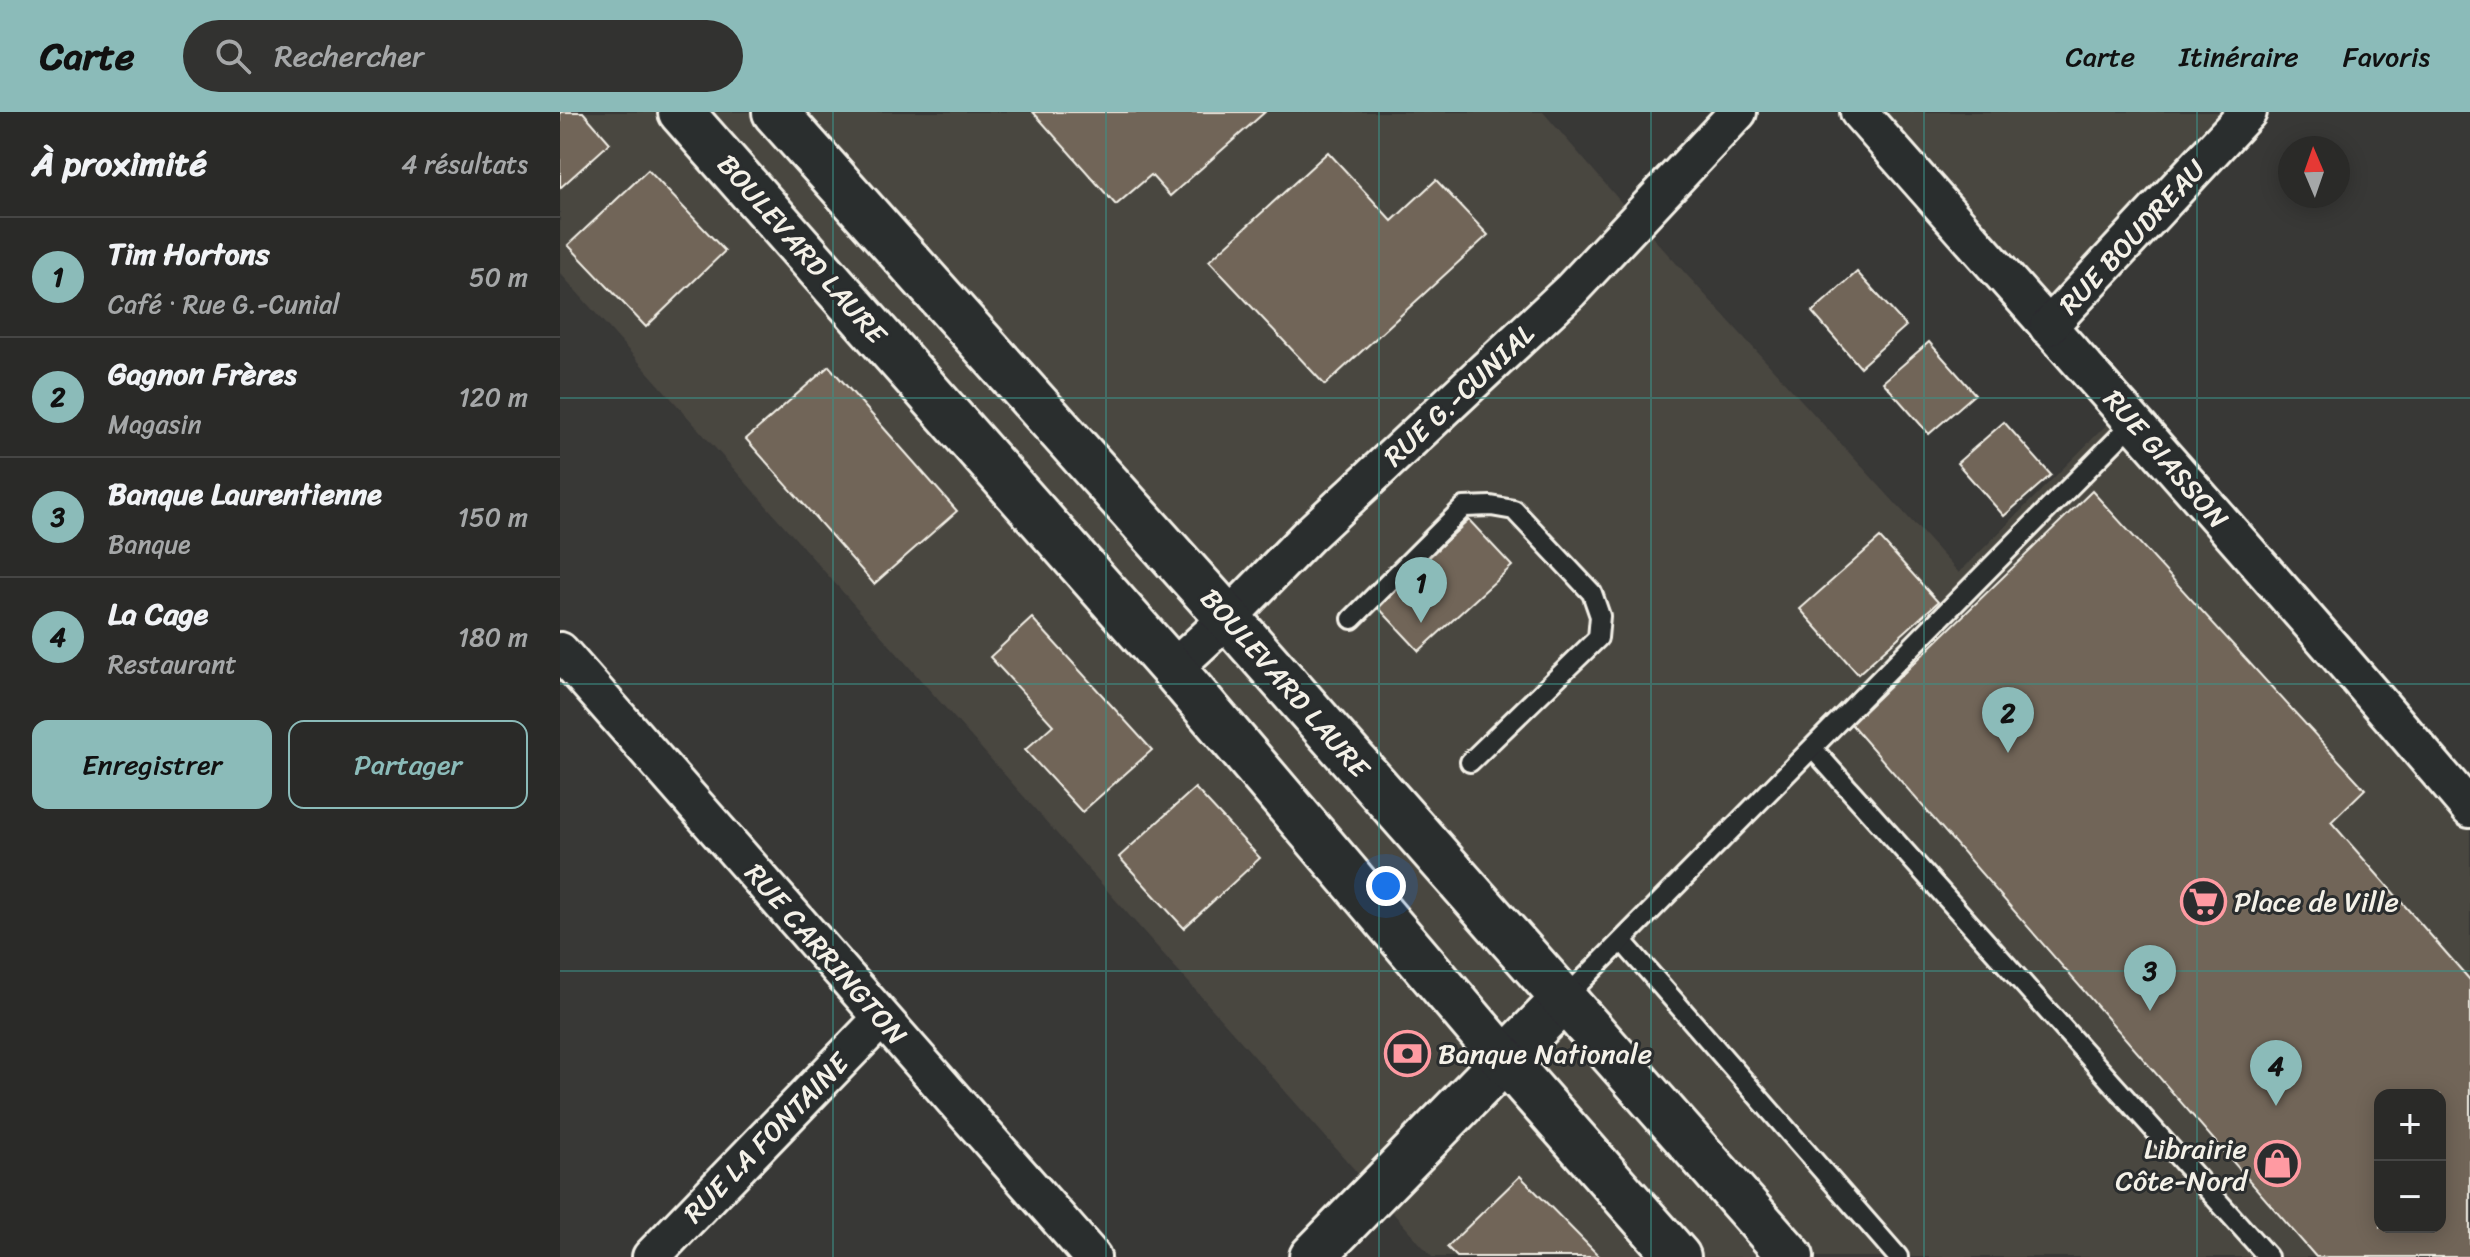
<!DOCTYPE html>
<html lang="fr">
<head>
<meta charset="utf-8">
<style>
  body { margin:0; font-family:Sriracha,sans-serif; background:#323230; color:#f1f3f6 }
  .controls { position:absolute; right:24px; bottom:24px; display:grid; overflow:hidden; border-radius:16px; box-shadow:0 4px 20px #0003 }
  .controls button { width:72px; height:72px; display:grid; place-items:center; padding:0; border:0; border-bottom:2px solid #464645; background:#2a2a28; color:#f1f3f6; font:40px sans-serif }
  .compass { position:absolute; left:1718px; top:24px; width:72px; height:72px; border-radius:50%; background:#2a2a28; box-shadow:0 4px 20px #0003; rotate:358deg }
  .you { position:absolute; left:826px; top:774px; width:28px; height:28px; margin:-20px; border:6px solid #fff; border-radius:50%; background:#1a73e8; box-shadow:0 0 0 12px #1a73e833 }
  .badge { display:grid; place-items:center; width:52px; height:52px; border-radius:50%; background:#8bbbb9; color:#111; font-size:26px; font-weight:700 }
  .pin { position:absolute; translate:-50% -66px; filter:drop-shadow(0 2px 4px #0008) }
  .pin::after { content:''; position:absolute; top:42px; width:28px; height:24px; background:inherit; clip-path:polygon(0 0,100% 0,50% 100%) }
  .list { margin:0; padding:0; list-style:none }
  h2 { display:flex; justify-content:space-between; align-items:center; height:104px; margin:0; padding:0 32px; font-size:34px }
  h2 small { font-size:26px; font-weight:400; color:#a5a7a8 }
  .list li { display:grid; grid-template-columns:52px 1fr auto; gap:24px; align-items:center; box-sizing:border-box; height:120px; padding:0 32px; border-top:2px solid #464645 }
  .list b { display:block; font-size:30px; white-space:nowrap }
  .list p { margin:0; font-size:26px; white-space:nowrap; color:#a5a7a8 }
  .list em { font-size:26px; font-style:normal; color:#a5a7a8 }
  .actions { display:flex; gap:16px; padding:24px 32px }
  .actions a { flex:1; padding:18px 0; border:2px solid #8bbbb9; border-radius:16px; text-align:center; font-size:28px; color:#8bbbb9 }
  .actions .main { background:#8bbbb9; color:#111 }
  .icon { flex:none; width:44px; height:44px; fill:none; stroke:currentColor; stroke-width:2; stroke-linecap:round; stroke-linejoin:round }
  .map { position:relative; flex:none; width:1910px; height:1145px; overflow:hidden }
  header { display:flex; align-items:center; gap:48px; box-sizing:border-box; height:112px; padding:0 40px; background:#8bbbb9; color:#111 }
  header strong { font-size:38px }
  nav { display:flex; gap:44px; margin-inline-start:auto; font-size:28px }
  .search { width:560px; height:72px; background:#323230; display:flex; align-items:center; gap:20px; box-sizing:border-box; padding:0 28px; border-radius:44px; color:#a5a7a8; font-size:30px }
  main { display:flex }
  aside { flex:1; background:#2a2a28 }
  .map>svg:first-child { display:block }
  .built { fill:#494640; fill-rule:evenodd }
  .building { fill:#716558; stroke:#f4f1e8; stroke-width:2; fill-rule:evenodd }
  .lines { fill:none; stroke-linecap:round; stroke-linejoin:round }
  .lane-casing { stroke:#f4f1e8; stroke-width:24 }
  .street-casing { stroke:#f4f1e8; stroke-width:42 }
  .secondary-casing { stroke:#f4f1e8; stroke-width:50 }
  .highway-casing { stroke:#f4f1e8; stroke-width:50 }
  .lane { stroke:#2a2d2e; stroke-width:18 }
  .street { stroke:#2a2d2e; stroke-width:36 }
  .secondary { stroke:#2a2d2e; stroke-width:44 }
  .highway { stroke:#2a2d2e; stroke-width:44 }
  .grid { fill:none; stroke:#3d8f86; stroke-width:2; stroke-opacity:0.55 }
  .labels { text-anchor:middle; dominant-baseline:central; stroke-width:6; stroke-linejoin:round; paint-order:stroke }
  .street-label { font-size:28px; fill:#f4f1e8; stroke:#2a2d2e }
  .poi-label { font-size:28px; fill:#f4f1e8; stroke:#2a2d2e; text-anchor:start }
</style>
</head>
<body>
<header>
<strong>Carte</strong>
<div class="search"><svg class="icon" aria-label="search" viewBox="0 0 24 24"><circle cx="10" cy="10" r="6"/><path d="M15 15l6 6"/></svg>Rechercher</div>
<nav><a>Carte</a><a>Itinéraire</a><a>Favoris</a></nav>
</header>
<main>
<aside>
<h2>À proximité<small>4 résultats</small></h2>
<ul class="list">
<li><span class="badge">1</span><div><b>Tim Hortons</b><p>Café · Rue G.-Cunial</p></div><em>50 m</em></li>
<li><span class="badge">2</span><div><b>Gagnon Frères</b><p>Magasin</p></div><em>120 m</em></li>
<li><span class="badge">3</span><div><b>Banque Laurentienne</b><p>Banque</p></div><em>150 m</em></li>
<li><span class="badge">4</span><div><b>La Cage</b><p>Restaurant</p></div><em>180 m</em></li>
</ul>
<div class="actions"><a class="main">Enregistrer</a><a>Partager</a></div>
</aside>
<div class="map">
<svg width="1910" height="1145" viewBox="0 0 1910 1145">
  <rect width="100%" height="100%" fill="#383836"/>
  <filter id="ink" filterUnits="userSpaceOnUse"><feTurbulence type="fractalNoise" baseFrequency=".0125" numOctaves="2"/><feDisplacementMap in="SourceGraphic" scale="16" xChannelSelector="R" yChannelSelector="G"/><feConvolveMatrix kernelMatrix="1 2 1 2 8 2 1 2 1" color-interpolation-filters="sRGB"/></filter>
  <g filter="url(#ink)">
    <!-- built -->
    <g class="built">
      <path d="M 0,0 L 983,0 L 1073,104 L 1399,461 L 1573,286 L 1910,664 L 1910,1145 L 872,1145 L 0,161 ZM 1820,983 L 1880,983 L 1880,1115 L 1820,1115 Z"/>
      <path d="M 1315,0 L 1675,0 L 1487,198 Z"/>
    </g>
    <!-- building -->
    <g class="building">
      <path d="M 0,0 L 23,0 L 50,31 L 0,76 Z"/>
      <path d="M 473,0 L 705,0 L 610,84 L 591,63 L 556,93 Z"/>
      <path d="M 768,40 L 832,109 L 876,68 L 928,123 L 765,273 L 649,149 Z"/>
      <path d="M 88,58 L 165,139 L 86,215 L 8,133 Z"/>
      <path d="M 1297,160 L 1346,214 L 1300,255 L 1252,200 Z"/>
      <path d="M 1369,230 L 1415,282 L 1369,322 L 1323,270 Z"/>
      <path d="M 269,254 L 397,399 L 314,472 L 186,327 Z"/>
      <path d="M 1444,310 L 1491,363 L 1444,404 L 1397,351 Z"/>
      <path d="M 1532,379 L 1805,677 L 1771,710 L 1910,868 L 1910,1145 L 1756,1145 L 1291,612 ZM 1820,983 L 1880,983 L 1880,1115 L 1820,1115 Z"/>
      <path d="M 909,408 L 952,454 L 859,539 L 816,493 Z"/>
      <path d="M 1320,426 L 1378,490 L 1298,562 L 1240,497 Z"/>
      <path d="M 472,506 L 592,638 L 522,700 L 465,638 L 493,613 L 430,545 Z"/>
      <path d="M 635,676 L 700,746 L 624,816 L 559,745 Z"/>
      <path d="M 960,1064 L 1040,1145 L 897,1145 L 887,1135 Z"/>
    </g>
    <g class="lines">
      <defs>
        <g id="lane">
          <path d="M 792,507 L 904,395 L 931,394 L 954,398 L 1032,481 L 1040,504 L 1038,526 L 910,650"/>
          <path d="M 1253,637 L 1708,1145"/>
          <path d="M 1062,829 L 1338,1145"/>
          <path d="M 1004,887 L 1575,309"/>
        </g>
        <g id="street">
          <path d="M 1299,0 C 1503,232 1710,461 1910,697"/>
          <path d="M 1488,215 L 1688,0"/>
          <path d="M 0,539 L 532,1145"/>
          <path d="M 613,557 L 668,506 L 749,423 L 1010,179 L 1178,0"/>
          <path d="M 91,1145 L 321,907"/>
        </g>
        <path id="secondary" d="M 752,1145 L 1004,887"/>
        <g id="highway">
          <path d="M 121,0 L 613,557 L 944,947 L 1118,1145"/>
          <path d="M 215,0 L 668,506 L 1231,1145"/>
        </g>
      </defs>
      <!-- lane casing -->
      <use href="#lane" class="lane-casing"/>
      <!-- street casing -->
      <use href="#street" class="street-casing"/>
      <!-- secondary casing -->
      <use href="#secondary" class="secondary-casing"/>
      <!-- highway casing -->
      <use href="#highway" class="highway-casing"/>
      <!-- lane -->
      <use href="#lane" class="lane"/>
      <!-- street -->
      <use href="#street" class="street"/>
      <!-- secondary -->
      <use href="#secondary" class="secondary"/>
      <!-- highway -->
      <use href="#highway" class="highway"/>
    </g>
  </g>
  <!-- grid -->
  <path class="grid" d="M 273,0 L 273,1145M 546,0 L 546,1145M 819,0 L 819,1145M 1091,0 L 1091,1145M 1364,0 L 1364,1145M 1637,0 L 1637,1145M 0,286 L 1910,286M 0,572 L 1910,572M 0,859 L 1910,859"/>
  <!-- icons -->
  <defs>
    <symbol id="supermarket-ring" viewBox="-11 -11 22 22"><circle r="9.5" fill="#2a2d2e" stroke="#ff9aa2" stroke-width="1.5"/><path d="M-6-5.5h2.5l.6 2H6L4.5 2H-2.5L-4.4-4H-6ZM-1.5 3.2a1.3 1.3 0 1 0 .1 0ZM3 3.2a1.3 1.3 0 1 0 .1 0Z" fill="#ff9aa2"/></symbol>
    <symbol id="bank-ring" viewBox="-11 -11 22 22"><circle r="9.5" fill="#2a2d2e" stroke="#ff9aa2" stroke-width="1.5"/><path d="M-6-4H6V4H-6ZM0-2.3a2.3 2.3 0 1 0 0 4.6a2.3 2.3 0 1 0 0-4.6Z" fill="#ff9aa2"/></symbol>
    <symbol id="shop-ring" viewBox="-11 -11 22 22"><circle r="9.5" fill="#2a2d2e" stroke="#ff9aa2" stroke-width="1.5"/><path d="M-5-2.5h2.3a2.7 3.5 0 0 1 5.4 0H5L5.5 6h-11ZM-1.5-2.5h3a1.5 2.3 0 0 0-3 0Z" fill="#ff9aa2"/></symbol>
  </defs>
  <g fill-rule="evenodd">
    <use href="#supermarket-ring" x="1618" y="764" width="51" height="51"/>
    <use href="#bank-ring" x="822" y="916" width="51" height="51"/>
    <use href="#shop-ring" x="1692" y="1026" width="51" height="51"/>
  </g>
  <g class="labels">
    <!-- street labels -->
    <g class="street-label">
      <text transform="translate(1572 125) rotate(-47)">RUE BOUDREAU</text>
      <text transform="translate(242 137) rotate(49)">BOULEVARD LAURE</text>
      <text transform="translate(899 283) rotate(-43)">RUE G.-CUNIAL</text>
      <text transform="translate(1606 347) rotate(49)">RUE GIASSON</text>
      <text transform="translate(725 571) rotate(49)">BOULEVARD LAURE</text>
      <text transform="translate(266 842) rotate(49)">RUE CARRINGTON</text>
      <text transform="translate(206 1026) rotate(-46)">RUE LA FONTAINE</text>
    </g>
    <!-- poi labels -->
    <g class="poi-label">
      <text x="1674" y="789">Place de Ville</text>
      <text x="878" y="941">Banque Nationale</text>
      <text x="1687" y="1036" text-anchor="end">Librairie<tspan x="1687" dy="32">Côte-Nord</tspan></text>
    </g>
  </g>
</svg>
<div class="controls">
<button>+</button>
<button>−</button>
</div>
<svg class="compass" viewBox="-18 -18 36 36"><path d="M0-13l5 13h-10z" fill="#e53935"/><path d="M0 13l5-13h-10z" fill="#a5a7a8"/></svg>
<div class="you"></div>
<div class="pin badge" style="left:861px;top:511px">1</div>
<div class="pin badge" style="left:1448px;top:641px">2</div>
<div class="pin badge" style="left:1590px;top:899px">3</div>
<div class="pin badge" style="left:1716px;top:994px">4</div>
</div>
</main>
</body>
</html>
